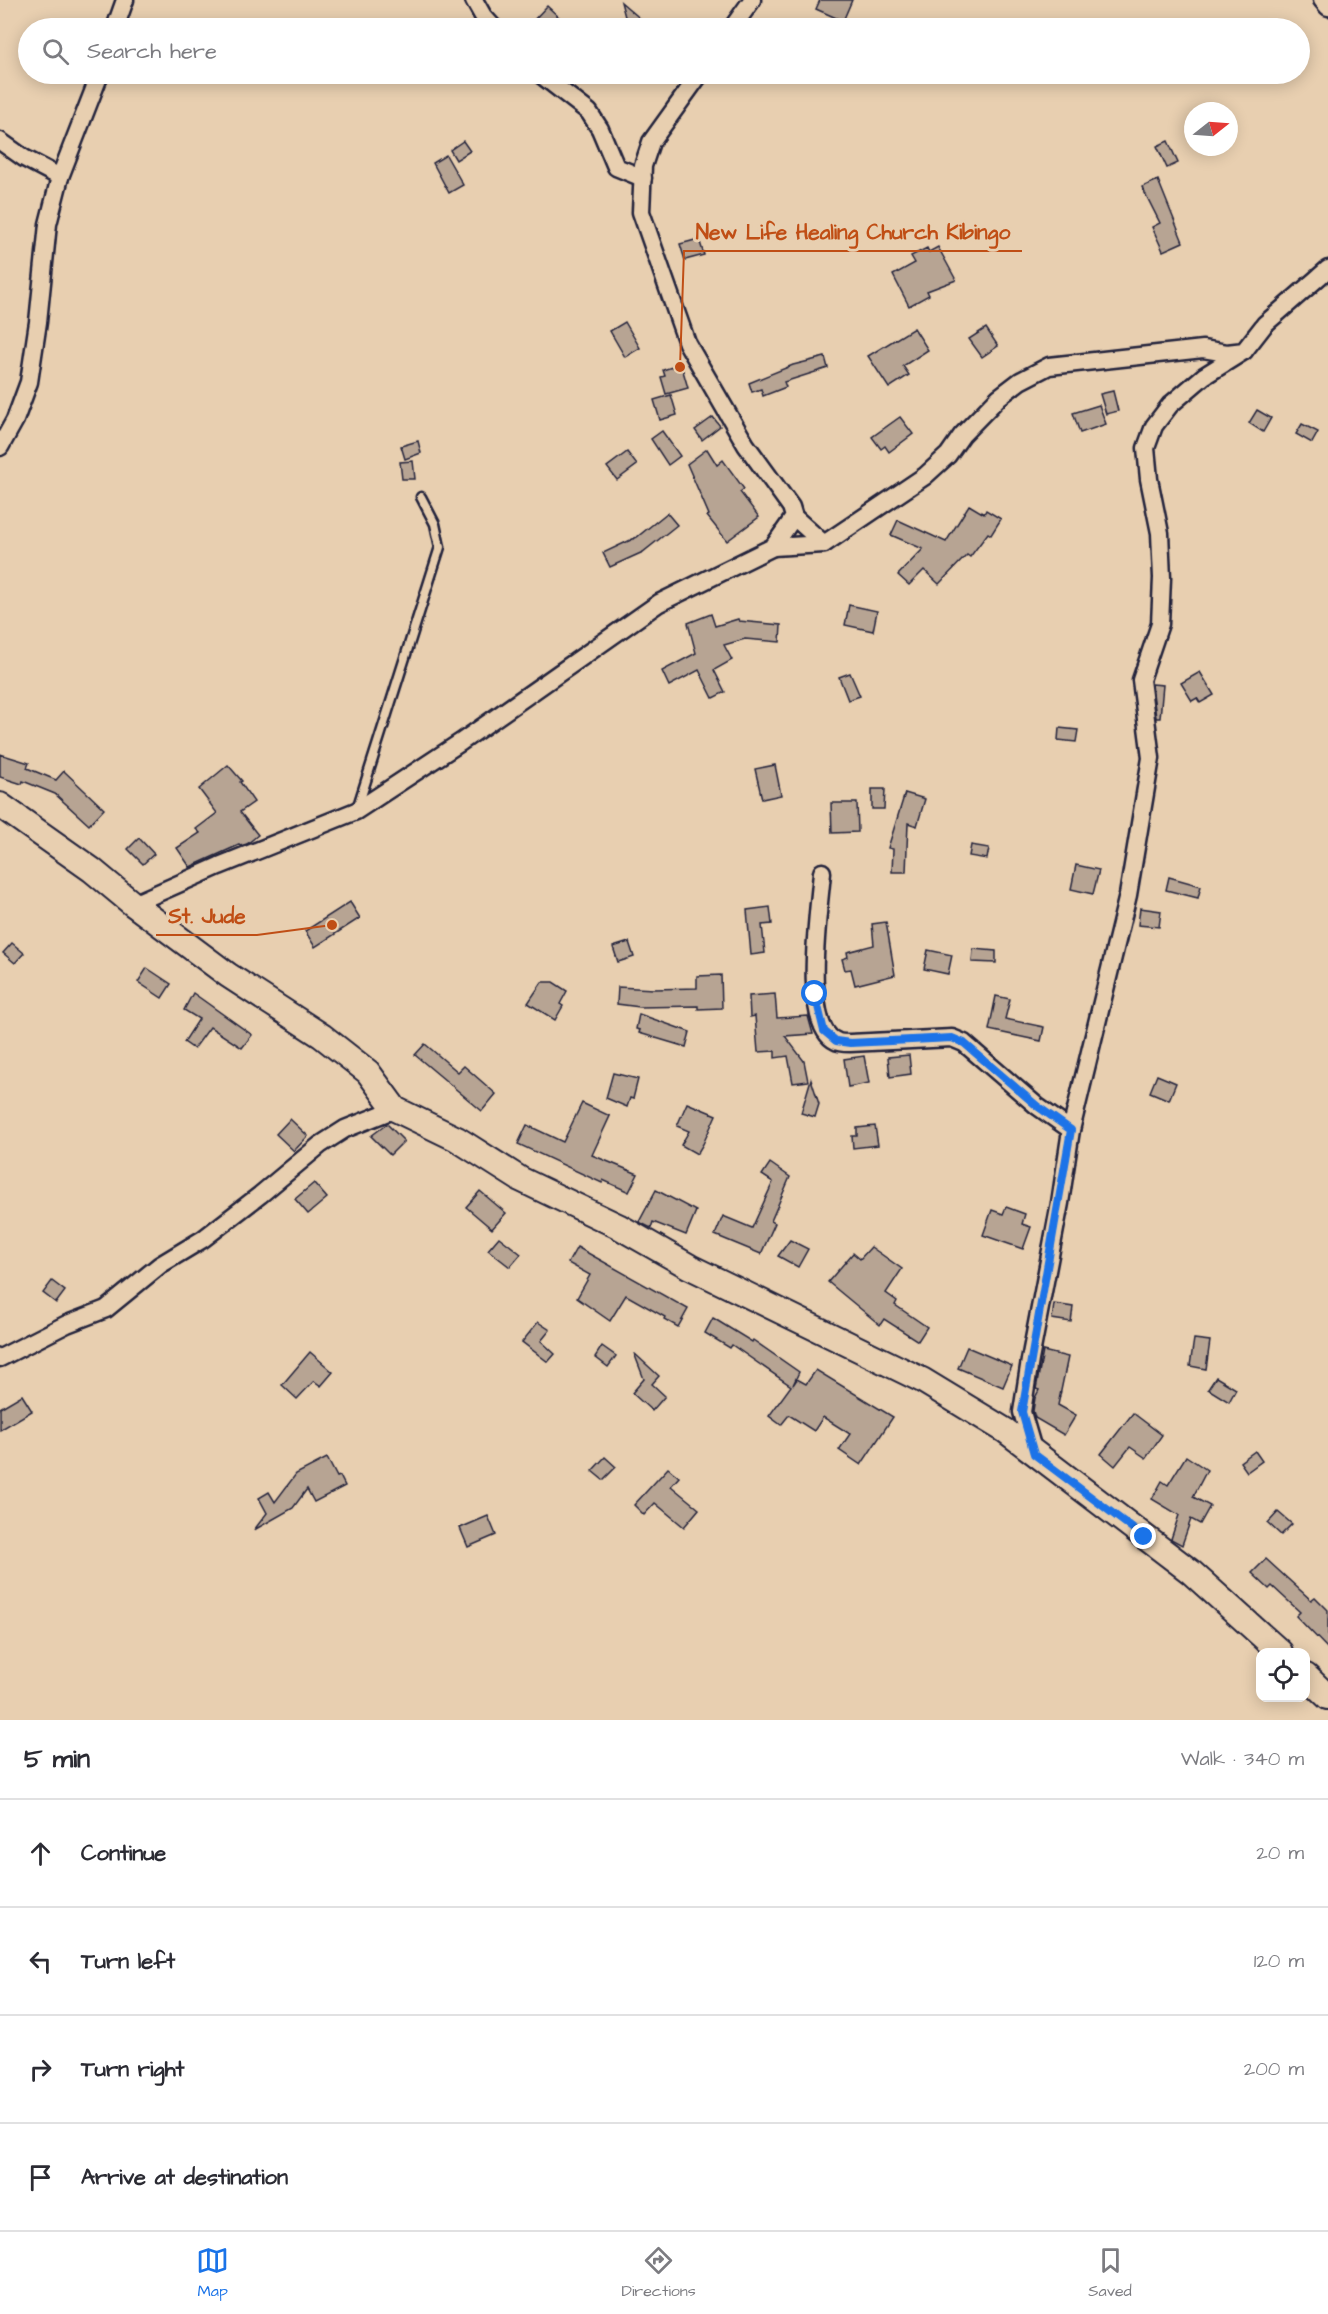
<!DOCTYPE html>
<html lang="en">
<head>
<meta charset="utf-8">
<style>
  body { margin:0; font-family:"Architects Daughter",sans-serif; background:#f7f7f7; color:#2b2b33 }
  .controls { position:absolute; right:18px; bottom:18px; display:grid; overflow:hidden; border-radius:12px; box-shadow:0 3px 15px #0003 }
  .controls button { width:54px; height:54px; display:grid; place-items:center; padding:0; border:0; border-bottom:2px solid #e1e1e2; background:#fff; color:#2b2b33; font:30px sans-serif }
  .compass { position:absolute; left:1184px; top:102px; width:54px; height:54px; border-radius:50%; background:#fff; box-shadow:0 3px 15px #0003; rotate:73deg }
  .stop { position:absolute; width:18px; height:18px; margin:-14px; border:4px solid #1a73e8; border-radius:50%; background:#fff }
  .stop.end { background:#1a73e8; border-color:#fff; box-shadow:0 2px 6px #0008 }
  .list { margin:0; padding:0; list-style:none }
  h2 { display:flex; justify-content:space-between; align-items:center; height:78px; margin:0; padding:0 24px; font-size:26px }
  h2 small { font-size:20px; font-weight:400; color:#7c7c81 }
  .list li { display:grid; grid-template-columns:39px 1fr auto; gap:18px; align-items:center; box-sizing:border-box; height:108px; padding:0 24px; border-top:2px solid #e1e1e2 }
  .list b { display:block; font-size:22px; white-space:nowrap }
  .list em { font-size:20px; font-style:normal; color:#7c7c81 }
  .icon { flex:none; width:33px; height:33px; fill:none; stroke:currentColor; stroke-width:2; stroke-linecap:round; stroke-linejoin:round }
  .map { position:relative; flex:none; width:1328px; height:1720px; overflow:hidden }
  .search { position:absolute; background:#fff; box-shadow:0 3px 15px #0003; left:18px; right:18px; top:18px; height:66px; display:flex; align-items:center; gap:15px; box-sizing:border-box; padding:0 21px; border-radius:33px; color:#7c7c81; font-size:22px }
  .sheet { height:510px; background:#fff }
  nav { display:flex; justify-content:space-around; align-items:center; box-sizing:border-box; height:84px; border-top:2px solid #e1e1e2; background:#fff; font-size:16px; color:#7c7c81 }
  nav a { display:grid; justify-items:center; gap:3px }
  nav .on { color:#1a73e8 }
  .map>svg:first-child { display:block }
  .building { fill:#b7a493; stroke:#22223b; stroke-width:1.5 }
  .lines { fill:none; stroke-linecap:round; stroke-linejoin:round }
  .lane-casing { stroke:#22223b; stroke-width:13 }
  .street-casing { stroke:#22223b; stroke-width:21 }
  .secondary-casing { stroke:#22223b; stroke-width:28 }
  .lane { stroke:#e8cfb0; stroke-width:8 }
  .street { stroke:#e8cfb0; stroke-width:16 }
  .secondary { stroke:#e8cfb0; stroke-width:24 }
  .route { stroke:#1a73e8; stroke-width:8 }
  .leader { fill:none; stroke:#c04e15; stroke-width:2 }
  .callout-dot { fill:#c04e15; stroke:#e8cfb0; stroke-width:2 }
  .callout-label { font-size:21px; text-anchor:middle; font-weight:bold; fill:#c04e15; stroke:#e8cfb0; stroke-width:6; stroke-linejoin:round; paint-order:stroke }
</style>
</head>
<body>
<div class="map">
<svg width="1328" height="1720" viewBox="0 0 1328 1720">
  <rect width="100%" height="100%" fill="#e8cfb0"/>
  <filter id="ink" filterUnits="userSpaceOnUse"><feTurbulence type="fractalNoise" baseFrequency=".0167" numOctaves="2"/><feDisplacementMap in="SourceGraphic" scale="12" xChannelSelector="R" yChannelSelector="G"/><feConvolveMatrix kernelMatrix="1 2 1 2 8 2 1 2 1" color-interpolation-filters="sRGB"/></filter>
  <g filter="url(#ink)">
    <!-- building -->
    <g class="building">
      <path d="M 820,0 L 852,0 L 843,21 L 816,9 Z"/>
      <path d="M 621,2 L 651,28 L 628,28 Z"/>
      <path d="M 547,6 L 561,19 L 552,28 L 539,28 L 532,22 Z"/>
      <path d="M 463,141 L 470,151 L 456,160 L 450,150 Z"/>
      <path d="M 1168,141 L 1178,163 L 1167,168 L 1157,146 Z"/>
      <path d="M 446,155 L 463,185 L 449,193 L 433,163 Z"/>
      <path d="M 1158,180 L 1183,242 L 1163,251 L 1152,227 L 1160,223 L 1142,187 Z"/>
      <path d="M 699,239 L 704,255 L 685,260 L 680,244 Z"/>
      <path d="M 938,247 L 956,280 L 927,291 L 929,295 L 909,306 L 893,275 L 915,263 L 911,256 L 927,248 L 929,252 Z"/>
      <path d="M 625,322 L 640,348 L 625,357 L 610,331 Z"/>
      <path d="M 914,328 L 928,350 L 903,366 L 909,375 L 889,388 L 868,356 Z"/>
      <path d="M 986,328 L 998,346 L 982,357 L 969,339 Z"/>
      <path d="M 825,357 L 828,368 L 784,382 L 786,387 L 763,396 L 761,389 L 752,392 L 749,383 L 793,365 Z"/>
      <path d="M 681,364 L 688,388 L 666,394 L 661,377 L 665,376 L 663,370 Z"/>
      <path d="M 1113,391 L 1118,411 L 1106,414 L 1100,394 Z"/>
      <path d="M 671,395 L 677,415 L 660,420 L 654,400 Z"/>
      <path d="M 1099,405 L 1106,424 L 1080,433 L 1073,413 Z"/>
      <path d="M 1257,410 L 1271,418 L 1263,432 L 1249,423 Z"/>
      <path d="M 713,417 L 720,426 L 702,440 L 695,430 Z"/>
      <path d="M 900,417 L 913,434 L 889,452 L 885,446 L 881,449 L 872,437 Z"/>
      <path d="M 1302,424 L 1318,432 L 1312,443 L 1296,434 Z"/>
      <path d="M 662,431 L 680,456 L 668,465 L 651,439 Z"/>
      <path d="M 418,441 L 421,453 L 405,459 L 401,446 Z"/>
      <path d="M 707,449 L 717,465 L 723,460 L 744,489 L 740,492 L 759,517 L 727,541 L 707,516 L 709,515 L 687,464 Z"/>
      <path d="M 627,452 L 637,465 L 617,480 L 607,467 Z"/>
      <path d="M 413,461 L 415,479 L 402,479 L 400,462 Z"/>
      <path d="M 969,505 L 984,514 L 986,510 L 1001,519 L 991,535 L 988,533 L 970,557 L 967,555 L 939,584 L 924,570 L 909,585 L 898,575 L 923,549 L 891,535 L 898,520 L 946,542 Z"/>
      <path d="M 667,513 L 677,525 L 643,552 L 610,567 L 603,553 L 637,537 Z"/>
      <path d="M 849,605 L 877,611 L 873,631 L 845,625 Z"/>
      <path d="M 711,614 L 715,626 L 738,619 L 739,621 L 781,625 L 780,642 L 745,639 L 724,645 L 732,660 L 714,670 L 725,692 L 713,698 L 699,670 L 669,686 L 662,671 L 696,653 L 688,623 Z"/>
      <path d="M 1200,672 L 1214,695 L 1200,703 L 1197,698 L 1192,701 L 1181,683 Z"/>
      <path d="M 850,673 L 860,696 L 848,700 L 839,677 Z"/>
      <path d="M 1152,684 L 1163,685 L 1160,718 L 1156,718 Z"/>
      <path d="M 1059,728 L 1078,730 L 1076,742 L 1058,740 Z"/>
      <path d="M 0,754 L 29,763 L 27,768 L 56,780 L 64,771 L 104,809 L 89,825 L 55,794 L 23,781 L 22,784 L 0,777 Z"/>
      <path d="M 228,765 L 242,781 L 240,782 L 254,802 L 240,812 L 258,835 L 247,844 L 240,846 L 239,845 L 190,867 L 177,848 L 200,833 L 196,829 L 217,813 L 199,789 Z"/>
      <path d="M 775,765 L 781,795 L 762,799 L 755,769 Z"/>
      <path d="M 872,789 L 885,789 L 884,809 L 872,809 Z"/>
      <path d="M 905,793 L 925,799 L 917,826 L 908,823 L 906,872 L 892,872 L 893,849 L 888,848 Z"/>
      <path d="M 831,803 L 857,803 L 858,832 L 832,833 Z"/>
      <path d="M 139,838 L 154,854 L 143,864 L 128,849 Z"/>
      <path d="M 971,845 L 989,848 L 987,859 L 969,856 Z"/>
      <path d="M 1076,865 L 1099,870 L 1093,894 L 1071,889 Z"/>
      <path d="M 1169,877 L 1201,886 L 1198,898 L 1166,890 Z"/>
      <path d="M 350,902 L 360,918 L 315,947 L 305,931 Z"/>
      <path d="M 770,907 L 772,924 L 762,925 L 765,953 L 751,955 L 747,910 Z"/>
      <path d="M 1140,908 L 1161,911 L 1159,927 L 1138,925 Z"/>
      <path d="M 886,922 L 895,975 L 855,985 L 851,969 L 845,970 L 842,959 L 848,957 L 847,952 L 874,945 L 872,924 Z"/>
      <path d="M 629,942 L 634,957 L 618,962 L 613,947 Z"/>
      <path d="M 12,943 L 24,953 L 15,963 L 3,953 Z"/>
      <path d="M 973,949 L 996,951 L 996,963 L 972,962 Z"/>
      <path d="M 928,950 L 952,955 L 948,974 L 924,969 Z"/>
      <path d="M 147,968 L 171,984 L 162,998 L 138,982 Z"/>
      <path d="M 721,975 L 722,1008 L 698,1009 L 698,1006 L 640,1007 L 617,1004 L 618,987 L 654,989 L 697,988 L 697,976 Z"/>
      <path d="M 542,982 L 553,982 L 567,991 L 560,1004 L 563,1006 L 555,1020 L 528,1003 Z"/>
      <path d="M 193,993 L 252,1035 L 242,1048 L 210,1027 L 194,1049 L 184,1042 L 199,1019 L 184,1010 Z"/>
      <path d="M 775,994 L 777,1018 L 808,1016 L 813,1034 L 785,1036 L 804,1061 L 808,1081 L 793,1083 L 788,1056 L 775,1058 L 775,1051 L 758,1052 L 755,1016 L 750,1017 L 749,996 Z"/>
      <path d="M 996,996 L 1010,999 L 1005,1019 L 1044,1027 L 1041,1041 L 989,1030 Z"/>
      <path d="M 639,1014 L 690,1032 L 686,1047 L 639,1033 L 640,1030 L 636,1029 Z"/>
      <path d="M 425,1044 L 458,1072 L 464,1066 L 496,1094 L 482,1111 L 415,1055 Z"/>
      <path d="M 909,1055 L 911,1074 L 890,1077 L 888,1057 Z"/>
      <path d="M 864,1056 L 869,1083 L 848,1087 L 844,1059 Z"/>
      <path d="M 613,1073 L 638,1079 L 633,1099 L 630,1098 L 627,1107 L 606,1098 Z"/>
      <path d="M 1157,1075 L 1176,1083 L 1169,1100 L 1150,1092 Z"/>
      <path d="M 811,1079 L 819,1104 L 815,1117 L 801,1113 Z"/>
      <path d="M 582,1103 L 610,1116 L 592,1155 L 638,1174 L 629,1192 L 603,1180 L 602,1183 L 518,1144 L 527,1125 L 563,1142 Z"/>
      <path d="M 687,1103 L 716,1115 L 703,1144 L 697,1154 L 681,1145 L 689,1131 L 677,1126 Z"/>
      <path d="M 290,1119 L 308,1136 L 294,1151 L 276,1134 Z"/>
      <path d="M 387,1124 L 404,1141 L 390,1155 L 371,1136 Z"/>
      <path d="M 875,1126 L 878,1145 L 853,1148 L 852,1136 L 857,1136 L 857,1128 Z"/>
      <path d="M 770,1163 L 790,1177 L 771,1221 L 775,1223 L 761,1254 L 715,1235 L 723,1216 L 752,1228 L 773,1182 L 762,1175 Z"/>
      <path d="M 314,1183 L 327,1198 L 308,1214 L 295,1199 Z"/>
      <path d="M 656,1190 L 696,1211 L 686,1235 L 653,1222 L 651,1228 L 639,1222 Z"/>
      <path d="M 480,1191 L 506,1213 L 492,1229 L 466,1207 Z"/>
      <path d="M 1006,1207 L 1025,1214 L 1022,1224 L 1031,1227 L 1023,1249 L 983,1235 L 992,1210 L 1003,1214 Z"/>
      <path d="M 499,1237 L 521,1254 L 510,1267 L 488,1250 Z"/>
      <path d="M 790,1240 L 808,1249 L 798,1267 L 778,1256 Z"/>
      <path d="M 577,1247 L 688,1309 L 678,1327 L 664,1319 L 665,1317 L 626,1295 L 610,1321 L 577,1298 L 590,1275 L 568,1263 Z"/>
      <path d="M 871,1247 L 902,1269 L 886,1293 L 897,1301 L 895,1305 L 927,1327 L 918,1341 L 884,1319 L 880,1325 L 828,1282 L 853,1253 L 860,1259 Z"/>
      <path d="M 52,1281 L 65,1291 L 56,1303 L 43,1293 Z"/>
      <path d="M 1054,1304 L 1073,1307 L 1071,1322 L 1052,1319 Z"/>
      <path d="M 713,1318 L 752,1342 L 753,1340 L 799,1372 L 793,1385 L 797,1379 L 806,1384 L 816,1370 L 893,1417 L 861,1465 L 839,1450 L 850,1434 L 823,1417 L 814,1431 L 789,1415 L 781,1425 L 769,1416 L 791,1386 L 732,1345 L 730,1348 L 705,1333 Z"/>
      <path d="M 538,1322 L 550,1330 L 541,1341 L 555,1354 L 548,1362 L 522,1342 Z"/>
      <path d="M 1194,1339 L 1210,1341 L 1206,1369 L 1190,1366 Z"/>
      <path d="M 602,1346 L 616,1356 L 608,1367 L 595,1357 Z"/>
      <path d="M 967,1347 L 1012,1366 L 1003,1387 L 958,1368 Z"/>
      <path d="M 1043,1351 L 1068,1357 L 1058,1405 L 1076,1415 L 1064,1435 L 1035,1418 L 1033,1411 L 1035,1398 L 1039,1390 L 1036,1389 Z"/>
      <path d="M 310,1352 L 333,1372 L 321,1386 L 314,1381 L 297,1399 L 282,1385 Z"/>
      <path d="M 634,1353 L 659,1376 L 652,1384 L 665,1396 L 652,1411 L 632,1393 L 644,1379 Z"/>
      <path d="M 1216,1377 L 1236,1389 L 1229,1402 L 1208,1389 Z"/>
      <path d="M 22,1395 L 32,1411 L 0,1430 L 0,1408 Z"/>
      <path d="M 1133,1413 L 1162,1435 L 1146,1458 L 1130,1447 L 1115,1466 L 1101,1454 Z"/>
      <path d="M 1255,1451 L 1262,1461 L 1247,1472 L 1240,1462 Z"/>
      <path d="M 1186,1456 L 1207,1470 L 1193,1497 L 1210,1506 L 1200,1524 L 1191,1519 L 1182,1545 L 1171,1539 L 1179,1515 L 1152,1499 L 1162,1481 L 1168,1485 Z"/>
      <path d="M 605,1457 L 616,1467 L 603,1480 L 592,1471 Z"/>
      <path d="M 327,1458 L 337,1477 L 340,1476 L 345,1486 L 314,1502 L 307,1489 L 293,1508 L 254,1530 L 267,1513 L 259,1498 L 269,1492 L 275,1502 L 296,1474 Z"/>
      <path d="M 668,1468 L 679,1477 L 671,1486 L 699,1509 L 684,1527 L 655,1503 L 644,1515 L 634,1505 Z"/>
      <path d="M 1278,1512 L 1292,1524 L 1281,1535 L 1268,1523 Z"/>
      <path d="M 488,1516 L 496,1535 L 468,1547 L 460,1528 Z"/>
      <path d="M 1266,1559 L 1311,1600 L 1315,1597 L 1328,1610 L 1328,1649 L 1296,1616 L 1300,1612 L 1272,1586 L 1269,1589 L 1252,1573 Z"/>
    </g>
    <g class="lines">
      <defs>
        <path id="lane" d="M 357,809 L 440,547 L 435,524 L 421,497"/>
        <g id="street">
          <path d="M 474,0 L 483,16 L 494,28"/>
          <path d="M 1322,0 L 1328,7"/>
          <path d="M 115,28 L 125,0"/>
          <path d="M 732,28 L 752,0"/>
          <path d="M 540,74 L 589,112 L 600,129 L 616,167 L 643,178"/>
          <path d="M 0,141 L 24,158 L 60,177"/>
          <path d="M 0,447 L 15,420 L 29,382 L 38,322 L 48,224 L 60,177 L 100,74"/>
          <path d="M 794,517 L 824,544 L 925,476 L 948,455 L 962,435 L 999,397 L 1020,381 L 1049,366 L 1203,349 L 1227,353 L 1244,351 L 1265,324 L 1328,269"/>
          <path d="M 773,547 L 824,544"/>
          <path d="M 822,872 C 820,904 800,1026 836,1041 C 839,1043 846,1043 850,1043 L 952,1038 L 964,1043 L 1037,1106 L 1071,1130"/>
          <path d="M 133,904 L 219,866 L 356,811 L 461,742 L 659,603 L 773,547 L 794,517 L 791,507 L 746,445 L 687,343 L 641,212 L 643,166 L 651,142 L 700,74"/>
          <path d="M 0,1358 L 67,1324 L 106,1309 L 160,1265 L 203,1239 L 260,1195 L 320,1145 L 345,1129 L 395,1109"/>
          <path d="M 1034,1453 L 1022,1412 L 1030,1360 L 1060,1203 L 1071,1130 L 1128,895 L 1151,758 L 1141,680 L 1160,624 L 1162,578 L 1160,533 L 1149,479 L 1146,448 L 1154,426 L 1170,405 L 1204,376 L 1244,351"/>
        </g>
        <g id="secondary">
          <path d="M 0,805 L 92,870 L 133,904 L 228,975 L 322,1036 L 368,1072 L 395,1109 L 457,1139 L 520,1179 L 618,1226 L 690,1267 L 922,1380 L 1006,1431 L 1191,1572 L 1280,1652"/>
          <path d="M 1306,1676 L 1328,1697"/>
        </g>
      </defs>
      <!-- lane casing -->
      <use href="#lane" class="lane-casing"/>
      <!-- street casing -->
      <use href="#street" class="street-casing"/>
      <!-- secondary casing -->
      <use href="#secondary" class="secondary-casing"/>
      <!-- lane -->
      <use href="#lane" class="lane"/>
      <!-- street -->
      <use href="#street" class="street"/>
      <!-- secondary -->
      <use href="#secondary" class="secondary"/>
    </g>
  </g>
  <g class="lines" filter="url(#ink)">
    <!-- route -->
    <path class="route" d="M 815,994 L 824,1031 L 836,1041 L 850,1043 L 952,1038 L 964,1043 L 1037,1106 L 1071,1130 L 1022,1412 L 1034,1454 L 1144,1537"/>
  </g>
  <!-- callouts -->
  <path class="leader" d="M680 367L684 251H1022M332 925L257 935H156"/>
  <g class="callout-dot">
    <circle cx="680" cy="367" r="6"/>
    <circle cx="332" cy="925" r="6"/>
  </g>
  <g class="callout-label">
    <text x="853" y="239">New Life Healing Church Kibingo</text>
    <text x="207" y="923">St. Jude</text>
  </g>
</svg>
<div class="controls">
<button><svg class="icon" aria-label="locate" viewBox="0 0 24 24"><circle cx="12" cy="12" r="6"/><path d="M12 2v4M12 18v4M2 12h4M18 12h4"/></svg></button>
</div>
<svg class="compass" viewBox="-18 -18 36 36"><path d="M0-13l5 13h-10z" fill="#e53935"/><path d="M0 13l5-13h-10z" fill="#7c7c81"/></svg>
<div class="stop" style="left:815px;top:994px"></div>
<div class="stop end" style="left:1144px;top:1537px"></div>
<div class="search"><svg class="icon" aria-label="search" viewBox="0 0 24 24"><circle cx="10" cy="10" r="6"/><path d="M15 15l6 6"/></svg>Search here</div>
</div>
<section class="sheet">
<h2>5 min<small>Walk · 340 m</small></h2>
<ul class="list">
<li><svg class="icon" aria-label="ahead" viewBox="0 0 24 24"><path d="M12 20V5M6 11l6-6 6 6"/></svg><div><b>Continue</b></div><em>20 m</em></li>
<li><svg class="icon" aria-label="left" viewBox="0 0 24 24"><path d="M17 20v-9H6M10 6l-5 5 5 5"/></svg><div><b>Turn left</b></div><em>120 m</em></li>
<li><svg class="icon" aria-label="right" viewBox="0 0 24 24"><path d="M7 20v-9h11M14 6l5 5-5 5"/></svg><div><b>Turn right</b></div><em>200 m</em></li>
<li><svg class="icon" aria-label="arrive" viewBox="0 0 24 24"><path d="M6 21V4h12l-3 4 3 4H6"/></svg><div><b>Arrive at destination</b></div></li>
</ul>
</section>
<nav>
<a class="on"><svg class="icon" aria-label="map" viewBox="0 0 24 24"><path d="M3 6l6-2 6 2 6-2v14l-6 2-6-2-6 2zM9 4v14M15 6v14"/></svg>Map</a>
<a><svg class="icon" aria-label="directions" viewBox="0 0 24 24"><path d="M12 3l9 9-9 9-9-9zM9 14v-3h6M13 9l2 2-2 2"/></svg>Directions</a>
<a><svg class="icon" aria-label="saved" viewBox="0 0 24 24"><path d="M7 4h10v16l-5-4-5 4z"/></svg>Saved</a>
</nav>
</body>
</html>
